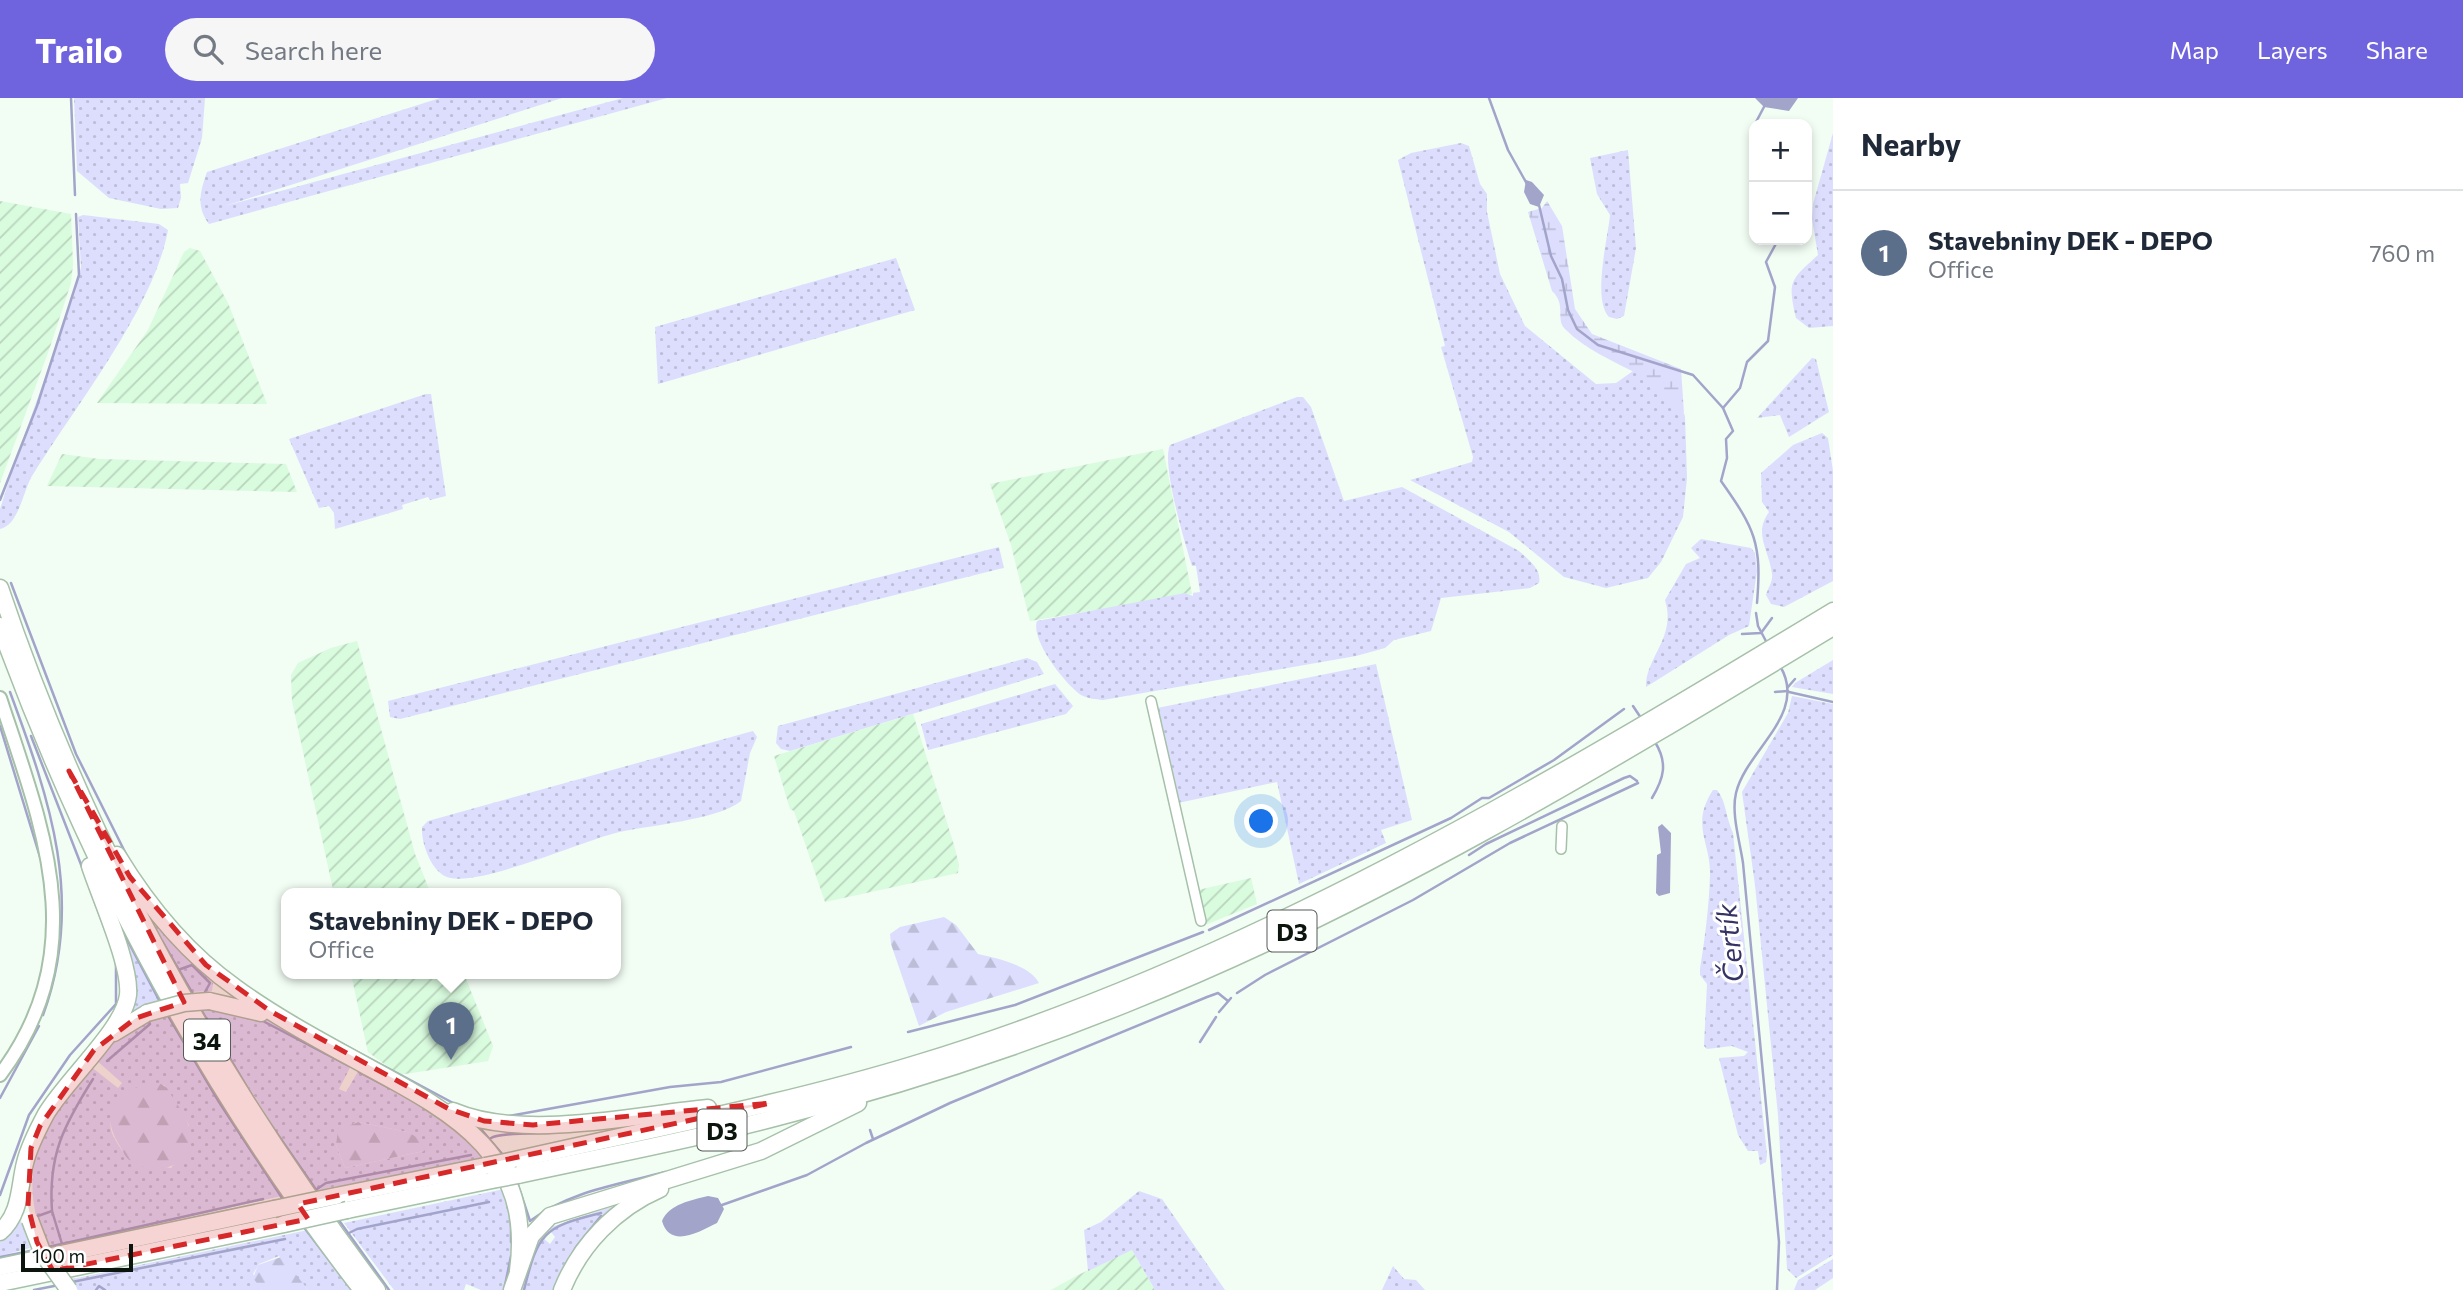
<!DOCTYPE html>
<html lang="en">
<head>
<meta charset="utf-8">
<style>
  body { margin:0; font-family:Commissioner,sans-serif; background:#f6f6f7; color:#1f2937 }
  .controls { position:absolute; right:21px; top:21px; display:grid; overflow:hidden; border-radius:14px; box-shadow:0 4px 10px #0003 }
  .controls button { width:63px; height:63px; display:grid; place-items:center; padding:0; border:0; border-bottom:2px solid #e0e1e3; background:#fff; color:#1f2937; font:35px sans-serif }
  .scale { position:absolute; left:21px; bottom:18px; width:112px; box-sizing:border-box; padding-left:7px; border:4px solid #0c150d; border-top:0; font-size:19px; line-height:24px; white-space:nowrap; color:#0c150d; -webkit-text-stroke:5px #fff; paint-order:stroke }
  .you { position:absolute; left:1262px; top:724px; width:24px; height:24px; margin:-18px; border:5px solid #fff; border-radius:50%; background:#1a73e8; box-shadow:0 0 0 10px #1a73e833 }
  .badge { display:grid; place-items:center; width:46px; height:46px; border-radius:50%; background:#7064de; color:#fff; font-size:23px; font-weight:700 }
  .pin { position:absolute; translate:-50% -58px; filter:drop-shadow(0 2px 4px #0008) }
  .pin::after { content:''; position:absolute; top:37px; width:24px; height:21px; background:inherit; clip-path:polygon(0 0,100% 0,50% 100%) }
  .popup { position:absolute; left:281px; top:790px; width:340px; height:91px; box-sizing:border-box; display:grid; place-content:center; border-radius:14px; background:#fff; filter:drop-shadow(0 2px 5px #0005); font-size:23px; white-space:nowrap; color:#747a83 }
  .popup b { font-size:26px; color:#1f2937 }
  .popup::after { content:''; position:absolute; left:50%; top:100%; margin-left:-14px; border:14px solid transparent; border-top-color:#fff }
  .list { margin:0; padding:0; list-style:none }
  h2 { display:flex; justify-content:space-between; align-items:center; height:91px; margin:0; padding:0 28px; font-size:30px }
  h2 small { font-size:23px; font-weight:400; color:#747a83 }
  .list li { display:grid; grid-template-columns:46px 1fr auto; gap:21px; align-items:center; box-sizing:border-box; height:126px; padding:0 28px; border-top:2px solid #e0e1e3 }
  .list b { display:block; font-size:26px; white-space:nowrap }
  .list p { margin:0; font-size:23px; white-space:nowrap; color:#747a83 }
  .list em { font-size:23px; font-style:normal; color:#747a83 }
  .icon { flex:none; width:38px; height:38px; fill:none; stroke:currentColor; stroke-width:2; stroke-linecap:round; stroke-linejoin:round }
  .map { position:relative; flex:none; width:1833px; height:1192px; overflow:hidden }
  header { display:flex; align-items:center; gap:42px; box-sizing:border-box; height:98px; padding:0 35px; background:#7064de; color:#fff }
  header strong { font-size:33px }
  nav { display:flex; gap:38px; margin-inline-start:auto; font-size:24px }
  .search { width:490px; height:63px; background:#f6f6f7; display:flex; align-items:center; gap:18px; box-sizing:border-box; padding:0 24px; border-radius:38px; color:#747a83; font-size:26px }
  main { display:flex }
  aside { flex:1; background:#fff }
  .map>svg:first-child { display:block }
  .industrial { fill:url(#industrial-furrows) }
  .green { fill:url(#green-dots); fill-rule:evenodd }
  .forest { fill:url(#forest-firs) }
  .wetland { fill:url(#wetland-marsh) }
  .water { fill:#a3a4ca }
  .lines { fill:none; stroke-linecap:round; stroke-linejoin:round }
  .stream { stroke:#a3a4ca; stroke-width:2.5 }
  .street-casing { stroke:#a6c0a9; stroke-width:12 }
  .secondary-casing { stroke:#a6c0a9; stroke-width:16 }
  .highway-casing { stroke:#a6c0a9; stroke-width:19 }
  .street { stroke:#fff; stroke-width:9 }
  .secondary { stroke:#fff; stroke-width:12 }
  .highway { stroke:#fff; stroke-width:16 }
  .highway-bridge-casing { stroke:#a6c0a9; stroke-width:19; stroke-linecap:butt }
  .highway-bridge { stroke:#fff; stroke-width:16 }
  .marked { fill:#d62828; fill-opacity:0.2; stroke:#d62828; stroke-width:5; stroke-dasharray:14 9; stroke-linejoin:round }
  .labels { text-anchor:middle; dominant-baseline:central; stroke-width:6; stroke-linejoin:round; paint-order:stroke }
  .shield { fill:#fff; stroke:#555b56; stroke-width:2 }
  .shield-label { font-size:24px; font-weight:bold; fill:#0c150d }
  .water-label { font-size:28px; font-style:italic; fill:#353264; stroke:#fff }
</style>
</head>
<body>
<header>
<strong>Trailo</strong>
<div class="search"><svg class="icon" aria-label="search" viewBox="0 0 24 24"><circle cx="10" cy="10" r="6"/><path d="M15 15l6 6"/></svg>Search here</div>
<nav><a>Map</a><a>Layers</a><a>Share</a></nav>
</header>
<main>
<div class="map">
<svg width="1833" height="1192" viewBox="0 0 1833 1192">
  <defs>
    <pattern id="industrial-furrows" width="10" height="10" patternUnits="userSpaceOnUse" patternTransform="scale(1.75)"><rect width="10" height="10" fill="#d9fbde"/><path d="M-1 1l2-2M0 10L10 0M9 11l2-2" fill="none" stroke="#b9d6bd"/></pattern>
    <pattern id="green-dots" width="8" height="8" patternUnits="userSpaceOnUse" patternTransform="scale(1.75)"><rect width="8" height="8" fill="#dddefe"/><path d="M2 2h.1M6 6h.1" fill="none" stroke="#bcbed8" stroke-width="1.8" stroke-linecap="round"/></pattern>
    <pattern id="forest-firs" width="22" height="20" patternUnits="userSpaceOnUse" patternTransform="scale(1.75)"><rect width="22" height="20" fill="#dddefe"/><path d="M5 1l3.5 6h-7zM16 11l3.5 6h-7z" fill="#bcbed8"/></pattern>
    <pattern id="wetland-marsh" width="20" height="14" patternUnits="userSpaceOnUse" patternTransform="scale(1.75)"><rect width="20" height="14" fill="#dddefe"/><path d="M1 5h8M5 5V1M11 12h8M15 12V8" fill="none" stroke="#bcbed8"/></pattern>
  </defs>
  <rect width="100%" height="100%" fill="#f2fdf4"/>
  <!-- industrial -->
  <g class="industrial">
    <path d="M 0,103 L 71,116 L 73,166 L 71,185 L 50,249 L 0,385 Z"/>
    <path d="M 190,150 L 200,153 L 228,205 L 267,306 L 97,305 L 148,232 L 184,154 Z"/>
    <path d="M 1163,351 L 1192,496 L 1030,523 L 1011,447 L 990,386 Z"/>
    <path d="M 62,356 L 99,361 L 286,366 L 297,394 L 47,388 Z"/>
    <path d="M 357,543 L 415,756 L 431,796 L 334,796 L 292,603 L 291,577 L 298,565 L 331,550 Z"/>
    <path d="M 913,616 L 954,747 L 959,767 L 958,775 L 825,804 L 794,713 L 790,711 L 774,658 Z"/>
    <path d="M 1251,780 L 1257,806 L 1205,827 L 1198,792 Z"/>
    <path d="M 351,876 L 464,876 L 493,948 L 488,963 L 399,977 L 368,954 Z"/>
    <path d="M 1132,1152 L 1155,1192 L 1051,1192 L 1078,1177 Z"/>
  </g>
  <!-- green -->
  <g class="green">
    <path d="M 74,0 L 205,0 L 202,40 L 188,85 L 180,86 L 181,100 L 178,110 L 161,111 L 109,100 L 77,73 Z"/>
    <path d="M 440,0 L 562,0 L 225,108 L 623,0 L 667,0 L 209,126 C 196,109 200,94 207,74 Z"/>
    <path d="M 1833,35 L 1833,228 L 1809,230 L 1796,220 C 1787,182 1791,182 1818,157 L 1812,121 L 1813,106 Z"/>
    <path d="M 1461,45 L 1469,48 L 1480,86 L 1487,96 L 1487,114 L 1500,176 L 1525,228 L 1596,286 L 1616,285 L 1633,273 L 1640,274 L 1680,307 L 1685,318 L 1687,380 L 1683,419 L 1661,464 L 1648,480 L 1606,490 L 1564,479 L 1509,434 L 1410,382 L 1472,364 L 1473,359 L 1441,249 L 1445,248 L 1398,62 L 1411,55 Z"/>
    <path d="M 1628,52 L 1636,150 L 1624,218 L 1617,221 L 1609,219 C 1592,201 1608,140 1610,117 L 1597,96 L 1590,60 Z"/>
    <path d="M 83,117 L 159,126 L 168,132 C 154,210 74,310 32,378 C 23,393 19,427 0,431 L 0,411 L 13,370 L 75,194 L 81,169 L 78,119 Z"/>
    <path d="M 896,160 L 915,212 L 658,286 L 655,229 Z"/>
    <path d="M 1812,260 L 1816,261 L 1829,314 L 1789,339 L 1780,317 L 1757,320 Z"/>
    <path d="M 426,296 L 431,296 L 446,398 L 430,402 L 428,399 L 402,407 L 403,411 L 335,431 L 334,415 L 329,408 L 319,410 L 289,341 Z"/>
    <path d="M 1297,299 L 1303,299 L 1311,309 L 1344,403 L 1402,389 L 1519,453 C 1529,462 1542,471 1539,485 L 1530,490 L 1441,500 L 1431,533 L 1394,542 L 1385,550 L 1356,558 L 1103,602 C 1096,601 1088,601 1081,597 C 1066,587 1030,542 1037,523 L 1185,495 L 1193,498 L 1193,495 L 1200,494 L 1196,468 L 1192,468 C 1185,445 1161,366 1170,347 Z"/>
    <path d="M 1822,335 L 1828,340 L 1833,373 L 1833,483 L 1784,509 L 1771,506 L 1766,497 C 1768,490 1773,484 1772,476 C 1769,451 1753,436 1769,414 L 1762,404 L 1761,375 L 1793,347 Z"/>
    <path d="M 1701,441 L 1751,450 L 1755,455 L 1757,473 L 1749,528 L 1729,537 L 1646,589 C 1645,560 1677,539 1665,502 L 1686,466 L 1700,460 L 1691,450 Z"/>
    <path d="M 999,449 L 1004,470 L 999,471 L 400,621 L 390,619 L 388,603 Z"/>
    <path d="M 1027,560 L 1037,564 L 1044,576 L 790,653 L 781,651 L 776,645 L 778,628 Z"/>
    <path d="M 1833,562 L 1833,596 L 1792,589 L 1795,585 Z"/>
    <path d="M 1376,566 L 1412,722 L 1381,732 L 1386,745 L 1299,786 L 1277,684 L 1178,705 L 1157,610 Z"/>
    <path d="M 1055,586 L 1073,608 L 1066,616 L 928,652 L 927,649 L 921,626 Z"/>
    <path d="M 1792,598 L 1833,606 L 1833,1157 L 1796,1180 L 1787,1171 L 1778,1017 L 1755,787 L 1742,694 L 1788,615 Z"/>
    <path d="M 753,633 L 757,639 L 750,655 L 741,703 C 717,723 644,727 612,736 C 578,745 475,790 447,779 C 431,773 421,745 422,729 L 428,723 Z"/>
    <path d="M 1713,692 L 1717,692 C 1726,702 1726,721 1733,735 L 1767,1057 L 1766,1064 L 1760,1067 L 1758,1053 L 1748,1053 L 1738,1037 L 1719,960 L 1744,958 L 1748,954 L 1732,948 L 1707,951 L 1704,948 L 1707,886 L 1700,877 L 1700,871 C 1705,840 1709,809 1710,777 C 1711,744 1690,727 1713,692 Z"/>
    <path d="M 104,792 L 159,902 L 130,915 Z"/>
    <path d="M 142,806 L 166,840 L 213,885 L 212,893 L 192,894 Z"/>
    <path d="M 198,909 L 264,920 L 352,966 L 339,991 L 346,994 L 360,970 L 456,1029 L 486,1058 L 470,1062 L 470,1065 L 340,1091 L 337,1088 L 314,1093 ZM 358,1024 L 408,1034 L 424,1053 L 345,1070 L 336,1047 L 354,1025 Z"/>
    <path d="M 166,913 L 282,1098 L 46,1151 C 15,1068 40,1033 90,968 L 118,990 L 122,985 L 96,962 L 112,941 ZM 164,987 L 189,1027 L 188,1053 L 171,1070 L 129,1062 C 106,1030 104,1028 126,996 Z"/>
    <path d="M 504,1091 L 513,1137 L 506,1192 L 481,1192 L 466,1186 L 464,1192 L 394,1192 L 344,1125 Z"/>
    <path d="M 1139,1093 L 1162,1101 L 1225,1192 L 1155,1192 L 1132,1152 L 1088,1173 L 1084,1132 L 1101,1124 Z"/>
    <path d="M 629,1103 L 558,1192 L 521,1192 C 526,1174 527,1151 541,1138 L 550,1146 L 555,1139 L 548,1130 Z"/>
    <path d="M 21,1123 L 30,1150 L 0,1158 L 0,1144 Z"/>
    <path d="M 308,1132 L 353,1192 L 308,1192 L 279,1158 L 259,1166 L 253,1176 L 262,1192 L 78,1192 L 67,1182 Z"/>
    <path d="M 1833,1161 L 1833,1180 L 1815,1192 L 1794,1192 L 1798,1182 Z"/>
    <path d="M 1393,1168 L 1404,1181 L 1416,1182 L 1425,1192 L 1382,1192 Z"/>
  </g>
  <!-- forest -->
  <g class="forest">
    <path d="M 944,819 L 956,827 L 978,856 C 996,860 1030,867 1039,885 L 946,914 L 919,928 L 891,846 L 890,836 L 900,829 Z"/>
    <path d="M 161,986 L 167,990 C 175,1004 190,1022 191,1038 C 194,1071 152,1078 130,1063 C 125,1059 122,1051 118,1045 C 104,1020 111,1010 132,990 Z"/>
    <path d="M 358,1024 L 408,1034 L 421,1042 L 424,1053 L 345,1070 L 336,1047 L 338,1032 Z"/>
    <path d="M 281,1159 L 283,1160 L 308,1192 L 262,1192 L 253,1180 L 258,1167 Z"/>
  </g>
  <!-- wetland -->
  <path class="wetland" d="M 1547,103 L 1562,128 L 1575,211 L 1592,236 L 1681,271 L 1684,315 C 1670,303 1655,285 1638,276 C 1613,263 1586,252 1565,231 C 1555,221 1567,207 1552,193 L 1528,114 L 1542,110 Z"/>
  <!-- water -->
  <g class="water">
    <path d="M 1755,0 L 1798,0 L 1789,13 L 1764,9 Z"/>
    <path d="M 1526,82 L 1532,84 L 1544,97 L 1539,109 L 1530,106 L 1524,94 Z"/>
    <path d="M 1662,726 L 1671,735 L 1670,795 L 1659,798 L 1656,795 L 1657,757 L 1661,755 L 1658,729 Z"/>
    <path d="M 708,1098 L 718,1100 L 724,1111 L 717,1125 C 699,1134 670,1151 662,1123 C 669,1106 692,1102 708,1098 Z"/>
  </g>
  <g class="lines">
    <!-- stream -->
    <g class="stream">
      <path d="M 71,0 L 75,97"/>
      <path d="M 1489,0 L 1508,52 L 1527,86"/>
      <path d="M 1755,26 L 1765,7"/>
      <path d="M 1539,107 L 1551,158 L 1562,181 L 1568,212 L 1577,231 L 1598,247 L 1693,277 L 1723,310"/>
      <path d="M 0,402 L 37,308 L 79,177 L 76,116"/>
      <path d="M 11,485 L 76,656 L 128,760"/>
      <path d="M 1757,505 C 1762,445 1755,431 1721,383 L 1727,360 L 1726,341 L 1733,333 L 1723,310 L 1740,290 L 1747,264 L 1768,243 L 1775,189 L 1766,164 L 1778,142"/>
      <path d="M 1756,515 L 1758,528 L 1768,547"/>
      <path d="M 1742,536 L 1761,535 L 1772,520"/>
      <path d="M 1788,589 L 1795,581"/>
      <path d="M 10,594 C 50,702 85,803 43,917"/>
      <path d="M 1775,594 L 1788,593"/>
      <path d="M 1789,594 L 1833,604"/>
      <path d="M 1633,608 L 1641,620"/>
      <path d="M 0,628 L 40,759"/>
      <path d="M 31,638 L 87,782"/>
      <path d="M 1652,700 C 1664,680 1668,665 1655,644"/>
      <path d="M 1469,757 L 1486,746 L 1624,680 L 1630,678 L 1637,683"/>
      <path d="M 89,788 L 110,845"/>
      <path d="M 121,830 L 160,904"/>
      <path d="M 1209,832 L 1451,720 L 1482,700 L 1489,700 L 1554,662 L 1624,611"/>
      <path d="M 162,843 L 194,898"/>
      <path d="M 178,872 L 192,867 L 210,885 L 205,894"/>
      <path d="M 1237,895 L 1265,877 L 1413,802 L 1510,745 L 1638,685"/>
      <path d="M 200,910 L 260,1011 L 319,1096"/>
      <path d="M 1219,914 L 1231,900"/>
      <path d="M 167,916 L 219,1004 L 284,1103"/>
      <path d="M 259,921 L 349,968"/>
      <path d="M 313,930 L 455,1006"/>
      <path d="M 908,934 L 1015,907 L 1203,834"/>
      <path d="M 1200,944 L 1216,919"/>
      <path d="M 107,963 L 150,926 L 147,921"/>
      <path d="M 359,974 L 389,990"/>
      <path d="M 0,1000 L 39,928"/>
      <path d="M 509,1018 L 670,989 L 721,984 L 851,949"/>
      <path d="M 480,1030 L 503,1057"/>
      <path d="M 870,1032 L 873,1041"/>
      <path d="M 491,1040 C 503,1033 550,1037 569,1033"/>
      <path d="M 517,1084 L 530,1123 C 570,1093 618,1087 665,1074"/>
      <path d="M 317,1091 L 326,1085 L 471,1057"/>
      <path d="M 0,1097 L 29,1017 L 70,957 L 116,906 L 116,864"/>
      <path d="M 722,1107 L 807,1077 L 866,1045 L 950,1005 L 1207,899 L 1218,895 L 1228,903"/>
      <path d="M 52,1113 C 48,1057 64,1027 93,981"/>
      <path d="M 35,1119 L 52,1113 L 62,1146"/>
      <path d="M 338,1121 L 389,1192"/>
      <path d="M 511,1126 L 511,1144"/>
      <path d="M 303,1128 L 352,1192"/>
      <path d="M 347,1136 L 357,1131 L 489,1104"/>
      <path d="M 48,1149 L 263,1101"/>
      <path d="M 0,1159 L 35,1152"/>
      <path d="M 561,1176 L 576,1149 L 601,1118"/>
      <path d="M 72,1184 L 285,1141"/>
      <path d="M 34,1192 L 59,1187"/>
      <path d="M 96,1192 L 99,1188 L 105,1192"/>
      <path d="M 504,1192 L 511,1158"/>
      <path d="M 524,1192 C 538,1135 543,1129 601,1115"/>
      <path d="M 1777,1192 L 1779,1144 L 1743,765 C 1740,744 1731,716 1736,695 C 1746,652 1809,616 1780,568"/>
    </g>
    <defs>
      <g id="street">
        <path d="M 1151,603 L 1201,823"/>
        <path d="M 1561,751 L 1562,728"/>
      </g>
      <path id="secondary" d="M 0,600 C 43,731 94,851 0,977"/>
      <g id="highway">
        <path d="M 0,490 C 86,746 215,978 377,1192"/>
        <path d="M 0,528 C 87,767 205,990 362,1192"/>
        <path d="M 117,757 C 148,808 186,855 236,890 C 277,920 323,944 368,969 C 455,1016 534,1058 518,1173"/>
        <path d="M 209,903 L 261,915"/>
        <path d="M 114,935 L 147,915"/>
        <path d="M 453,1013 C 524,1043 633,1017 708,1010"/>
        <path d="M 510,1063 C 646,1032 785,1006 919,965 C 1245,866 1543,689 1833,513"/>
        <path d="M 518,1077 C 604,1058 692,1042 778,1019 C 897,989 1014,951 1128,905 C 1376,806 1605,667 1833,529"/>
        <path d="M 336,1098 L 485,1068"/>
        <path d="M 347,1112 L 492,1082"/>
        <path d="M 0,1134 C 21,1116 19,1089 25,1065 C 29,1048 38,1031 46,1016 C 66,982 124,931 128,897 C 131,867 100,799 90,768"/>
        <path d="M 0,1169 L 274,1111"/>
        <path d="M 0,1185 L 284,1126"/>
        <path d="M 512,1192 L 531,1138 L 550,1118 L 761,1053 L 858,1005"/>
        <path d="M 562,1192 C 580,1147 616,1110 660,1091"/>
      </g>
    </defs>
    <!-- street casing -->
    <use href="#street" class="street-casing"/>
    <!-- secondary casing -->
    <use href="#secondary" class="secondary-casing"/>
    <!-- highway casing -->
    <use href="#highway" class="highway-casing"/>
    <!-- street -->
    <use href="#street" class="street"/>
    <!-- secondary -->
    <use href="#secondary" class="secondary"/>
    <!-- highway -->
    <use href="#highway" class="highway"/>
    <defs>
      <g id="highway-bridge">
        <path d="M 147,915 L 184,905 L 209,903"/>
        <path d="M 485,1068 L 510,1063"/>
        <path d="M 492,1082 L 518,1077"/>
        <path d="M 274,1111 L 336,1098"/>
        <path d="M 30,1122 L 43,1156 L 69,1192"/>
        <path d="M 284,1126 L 347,1112"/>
      </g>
    </defs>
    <!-- highway-bridge casing -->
    <use href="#highway-bridge" class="highway-bridge-casing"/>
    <!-- highway-bridge -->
    <use href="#highway-bridge" class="highway-bridge"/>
  </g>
  <!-- marked area -->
  <path class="marked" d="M 69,673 L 130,779 L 206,867 L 270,913 L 449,1011 L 484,1023 L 533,1027 L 771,1005 L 298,1106 L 308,1121 L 53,1173 L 37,1144 L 28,1108 L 31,1050 L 40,1028 L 94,952 L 136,920 L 184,904 Z"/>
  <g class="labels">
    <!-- shield labels -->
    <g class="shield">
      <rect x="1267.5" y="812.5" width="49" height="41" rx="5"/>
      <rect x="184" y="921.5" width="46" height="41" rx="5"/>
      <rect x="697.5" y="1011.5" width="49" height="41" rx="5"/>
    </g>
    <g class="shield-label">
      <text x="1292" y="833">D3</text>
      <text x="207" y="942">34</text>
      <text x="722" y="1032">D3</text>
    </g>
    <!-- water labels -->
    <g class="water-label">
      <text transform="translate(1729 845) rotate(-96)">Čertík</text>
    </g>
  </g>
</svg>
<div class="controls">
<button>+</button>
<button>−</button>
</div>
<div class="scale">100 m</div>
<div class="you"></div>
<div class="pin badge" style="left:451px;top:962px;background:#5c6f8a">1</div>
<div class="popup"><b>Stavebniny DEK - DEPO</b>Office</div>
</div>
<aside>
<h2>Nearby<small></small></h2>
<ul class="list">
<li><span class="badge" style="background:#5c6f8a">1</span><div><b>Stavebniny DEK - DEPO</b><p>Office</p></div><em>760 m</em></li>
</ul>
</aside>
</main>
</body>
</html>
